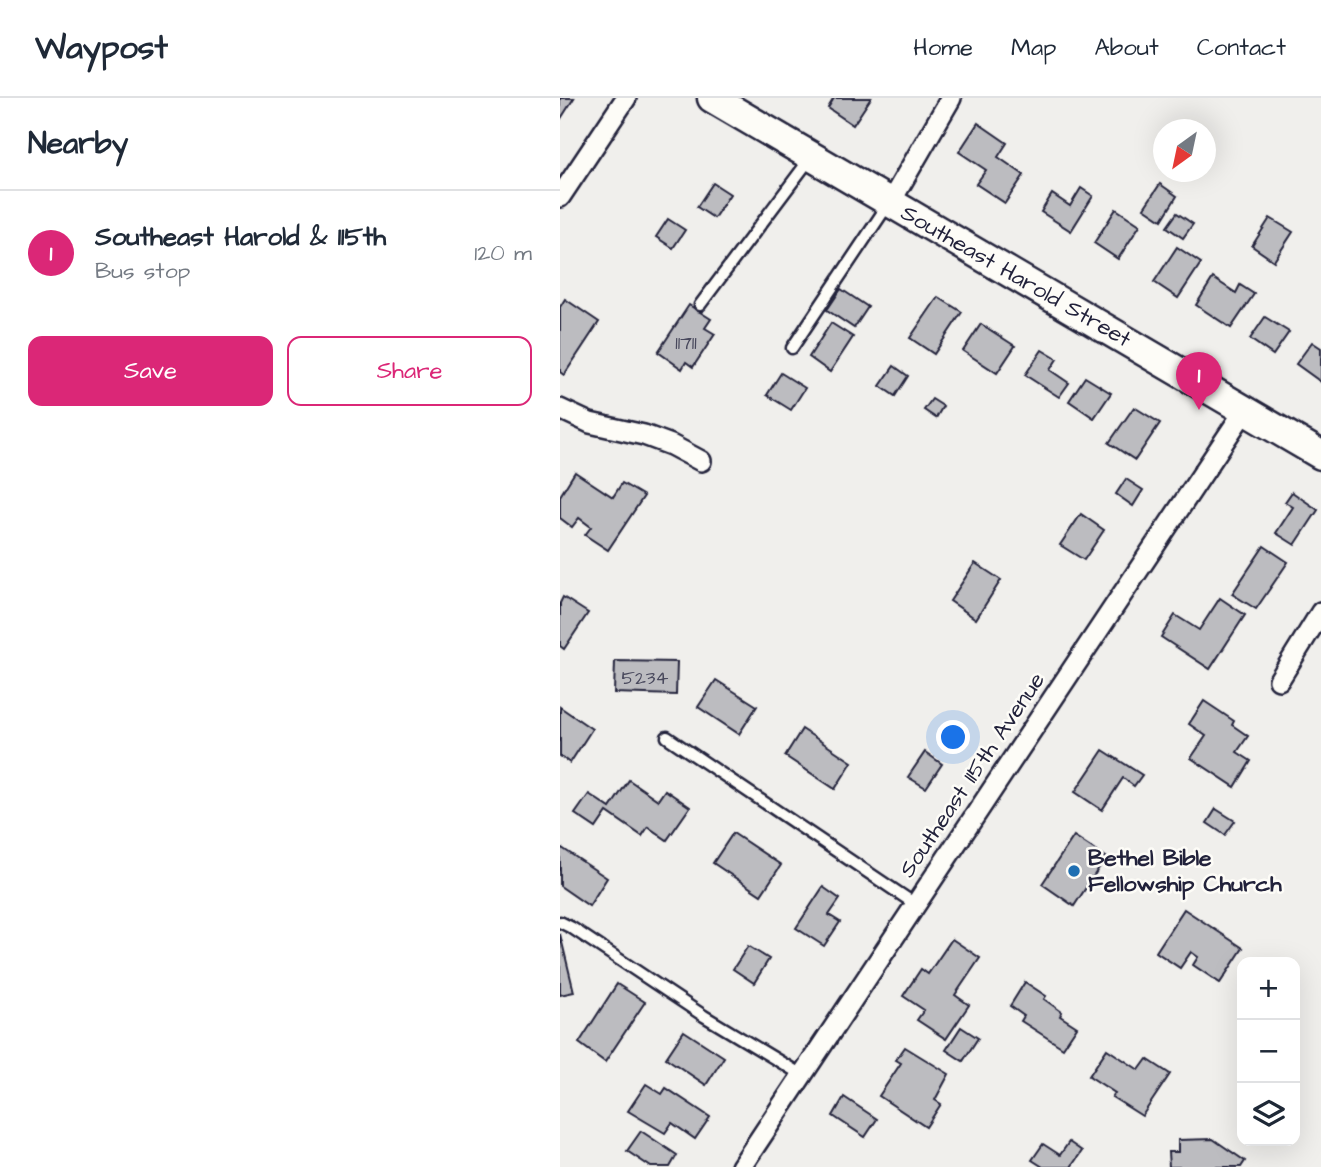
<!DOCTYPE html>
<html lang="en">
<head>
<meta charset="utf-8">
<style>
  body { margin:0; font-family:"Architects Daughter",sans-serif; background:#f2f2f3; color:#1f2937 }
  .controls { position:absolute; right:21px; bottom:21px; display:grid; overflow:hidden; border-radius:14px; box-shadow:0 7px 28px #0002 }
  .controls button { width:63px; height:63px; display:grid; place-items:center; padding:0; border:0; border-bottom:2px solid #e0e1e3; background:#fff; color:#1f2937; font:35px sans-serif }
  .compass { position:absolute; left:593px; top:21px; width:63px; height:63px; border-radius:50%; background:#fff; box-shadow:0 7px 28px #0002; rotate:213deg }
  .you { position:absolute; left:394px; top:640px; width:24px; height:24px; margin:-18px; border:5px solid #fff; border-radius:50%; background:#1a73e8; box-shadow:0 0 0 10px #1a73e833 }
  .badge { display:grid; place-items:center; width:46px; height:46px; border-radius:50%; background:#db2777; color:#fff; font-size:23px; font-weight:700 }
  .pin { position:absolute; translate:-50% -58px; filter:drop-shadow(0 2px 4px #0008) }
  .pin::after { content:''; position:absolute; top:37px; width:24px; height:21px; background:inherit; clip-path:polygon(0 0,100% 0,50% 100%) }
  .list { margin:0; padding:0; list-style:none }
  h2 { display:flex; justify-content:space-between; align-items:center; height:91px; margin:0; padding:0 28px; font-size:30px }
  h2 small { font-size:23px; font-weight:400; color:#747a83 }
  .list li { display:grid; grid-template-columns:46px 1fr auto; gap:21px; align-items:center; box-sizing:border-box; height:126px; padding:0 28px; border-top:2px solid #e0e1e3 }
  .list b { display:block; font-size:26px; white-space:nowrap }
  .list p { margin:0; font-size:23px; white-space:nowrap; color:#747a83 }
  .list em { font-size:23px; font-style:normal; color:#747a83 }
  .actions { display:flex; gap:14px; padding:21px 28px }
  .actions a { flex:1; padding:16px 0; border:2px solid #db2777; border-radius:14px; text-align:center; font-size:24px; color:#db2777 }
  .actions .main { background:#db2777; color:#fff }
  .icon { flex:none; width:38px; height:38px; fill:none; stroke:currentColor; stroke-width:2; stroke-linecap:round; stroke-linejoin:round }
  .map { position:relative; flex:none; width:761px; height:1069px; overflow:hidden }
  header { display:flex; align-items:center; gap:42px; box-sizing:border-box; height:98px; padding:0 35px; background:#fff; border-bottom:2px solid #e0e1e3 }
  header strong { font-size:33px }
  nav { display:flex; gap:38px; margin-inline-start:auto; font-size:24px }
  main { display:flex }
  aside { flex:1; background:#fff }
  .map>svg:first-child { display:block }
  .building { fill:#bcbcc0; stroke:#22223b; stroke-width:2 }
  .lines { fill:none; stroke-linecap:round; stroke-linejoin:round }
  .lane-casing { stroke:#22223b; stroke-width:15 }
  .street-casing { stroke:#22223b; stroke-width:24 }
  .secondary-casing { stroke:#22223b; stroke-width:33 }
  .lane { stroke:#fdfcf7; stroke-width:10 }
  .street { stroke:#fdfcf7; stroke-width:19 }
  .secondary { stroke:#fdfcf7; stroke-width:28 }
  .poi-dot { fill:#1f6fb2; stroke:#fdfcf7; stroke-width:2.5 }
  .labels { text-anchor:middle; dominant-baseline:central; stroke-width:5; stroke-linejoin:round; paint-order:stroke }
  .number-label { font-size:19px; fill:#48485c }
  .street-label { font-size:23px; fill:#22223b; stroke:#fdfcf7 }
  .poi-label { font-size:23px; font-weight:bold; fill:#22223b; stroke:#fdfcf7; text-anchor:start }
</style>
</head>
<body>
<header>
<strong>Waypost</strong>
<nav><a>Home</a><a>Map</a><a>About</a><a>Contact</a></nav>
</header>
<main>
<aside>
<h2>Nearby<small></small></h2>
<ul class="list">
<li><span class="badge">1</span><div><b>Southeast Harold &amp; 115th</b><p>Bus stop</p></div><em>120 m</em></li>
</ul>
<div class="actions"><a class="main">Save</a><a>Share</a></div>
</aside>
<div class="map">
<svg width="761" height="1069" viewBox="0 0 761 1069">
  <rect width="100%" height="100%" fill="#f0efec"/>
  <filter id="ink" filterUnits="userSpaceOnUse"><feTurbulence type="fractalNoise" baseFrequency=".0143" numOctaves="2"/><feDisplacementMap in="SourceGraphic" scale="14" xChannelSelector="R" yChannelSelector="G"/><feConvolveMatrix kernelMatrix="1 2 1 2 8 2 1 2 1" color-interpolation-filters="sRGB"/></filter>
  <g filter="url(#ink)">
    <!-- building -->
    <g class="building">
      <path d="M 0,0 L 14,0 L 0,22 Z"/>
      <path d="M 274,0 L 311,0 L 293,27 L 268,10 Z"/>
      <path d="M 418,25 L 447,45 L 438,59 L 464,77 L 445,105 L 416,86 L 426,72 L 399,54 Z"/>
      <path d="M 153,85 L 170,96 L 154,120 L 137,109 Z"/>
      <path d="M 600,86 L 617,98 L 602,122 L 584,110 Z"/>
      <path d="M 521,90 L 533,98 L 511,133 L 481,114 L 492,96 L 510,108 Z"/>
      <path d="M 556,111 L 580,127 L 558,161 L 534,145 Z"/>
      <path d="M 617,115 L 633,126 L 623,140 L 607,129 Z"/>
      <path d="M 710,120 L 733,134 L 714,163 L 692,148 Z"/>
      <path d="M 108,121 L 125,132 L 113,150 L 96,139 Z"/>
      <path d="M 617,149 L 641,165 L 618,200 L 594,184 Z"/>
      <path d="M 653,180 L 676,195 L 680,187 L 694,196 L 671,230 L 636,207 Z"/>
      <path d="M 281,191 L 308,209 L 294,230 L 267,212 Z"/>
      <path d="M 378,199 L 402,214 L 374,256 L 350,240 Z"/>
      <path d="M 5,201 L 39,224 L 4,277 L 0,274 L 0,209 Z"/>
      <path d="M 129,207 L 151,221 L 145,230 L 155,236 L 133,269 L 126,264 L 122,271 L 98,254 Z"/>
      <path d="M 705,219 L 729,234 L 713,257 L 690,241 Z"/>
      <path d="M 271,225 L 293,239 L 270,274 L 249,259 Z"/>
      <path d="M 421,226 L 455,248 L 437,275 L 403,253 Z"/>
      <path d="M 752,244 L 761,250 L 761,284 L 736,266 Z"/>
      <path d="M 482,252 L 497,261 L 490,272 L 509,285 L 499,299 L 465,277 Z"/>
      <path d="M 334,268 L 348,278 L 335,298 L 320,288 Z"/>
      <path d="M 221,275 L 245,290 L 231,312 L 207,297 Z"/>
      <path d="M 525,279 L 551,295 L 534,320 L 509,303 Z"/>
      <path d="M 372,301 L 383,308 L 376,320 L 364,312 Z"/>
      <path d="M 574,309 L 600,325 L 575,362 L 549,345 Z"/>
      <path d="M 15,374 L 53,399 L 62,385 L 84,398 L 48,452 L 25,437 L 31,429 L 19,420 L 12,429 L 0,420 L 0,398 Z"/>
      <path d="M 566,381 L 583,392 L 573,408 L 556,396 Z"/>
      <path d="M 732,394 L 758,412 L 735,447 L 716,435 L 733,409 L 725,404 Z"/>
      <path d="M 521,416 L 544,432 L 524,462 L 500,447 Z"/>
      <path d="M 704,448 L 728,464 L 696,511 L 672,496 Z"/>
      <path d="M 415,465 L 441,482 L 416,521 L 390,503 Z"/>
      <path d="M 3,499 L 28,515 L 4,551 L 0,548 L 0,505 Z"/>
      <path d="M 660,500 L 685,517 L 650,571 L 601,539 L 615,517 L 639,532 Z"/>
      <path d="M 55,563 L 117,564 L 116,597 L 54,595 Z"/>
      <path d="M 156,582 L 197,608 L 179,636 L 138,609 Z"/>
      <path d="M 644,603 L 674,623 L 672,627 L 688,638 L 677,654 L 691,663 L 675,689 L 631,660 L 646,638 L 629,626 Z"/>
      <path d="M 0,609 L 32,631 L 10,665 L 0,658 Z"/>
      <path d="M 242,631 L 292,664 L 275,691 L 225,658 Z"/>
      <path d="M 543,652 L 582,677 L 574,688 L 563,680 L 542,712 L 515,694 Z"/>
      <path d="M 365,654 L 382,666 L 366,690 L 348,679 Z"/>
      <path d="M 69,682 L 98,702 L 105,692 L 130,709 L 107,742 L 88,729 L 82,738 L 47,714 L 36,730 L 15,716 L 29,696 L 50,710 Z"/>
      <path d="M 656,711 L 675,723 L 665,737 L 647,725 Z"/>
      <path d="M 173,735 L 221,767 L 201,797 L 153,765 Z"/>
      <path d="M 514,738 L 546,759 L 514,808 L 482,786 Z"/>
      <path d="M 2,750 L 47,780 L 29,808 L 0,788 L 0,752 Z"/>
      <path d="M 263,789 L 280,801 L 269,817 L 280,824 L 264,848 L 236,830 Z"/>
      <path d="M 624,811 L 683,850 L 660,885 L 633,867 L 638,859 L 631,854 L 620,870 L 596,854 Z"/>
      <path d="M 0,836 L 14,894 L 0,897 Z"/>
      <path d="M 392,841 L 420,860 L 395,897 L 409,907 L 386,941 L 357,922 L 364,912 L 343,898 L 361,871 L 368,876 Z"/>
      <path d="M 188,848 L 209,861 L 194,885 L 173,871 Z"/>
      <path d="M 465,884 L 486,898 L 484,901 L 502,914 L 500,918 L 517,929 L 503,950 L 461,923 L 464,918 L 450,908 Z"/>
      <path d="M 57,886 L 85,904 L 45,964 L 19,945 Z"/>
      <path d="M 401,929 L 418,940 L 403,963 L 386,952 Z"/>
      <path d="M 124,933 L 164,959 L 146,987 L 106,960 Z"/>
      <path d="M 345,949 L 389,976 L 375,1002 L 381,1006 L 366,1029 L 319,998 L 341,965 L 336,962 Z"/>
      <path d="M 547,951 L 579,972 L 587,961 L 610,976 L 582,1018 L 552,999 L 555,995 L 529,978 Z"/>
      <path d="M 86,986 L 102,996 L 106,990 L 150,1019 L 135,1041 L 112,1025 L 105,1035 L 68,1013 Z"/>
      <path d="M 284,999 L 317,1021 L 305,1039 L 273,1018 Z"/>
      <path d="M 81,1033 L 117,1057 L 110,1069 L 91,1069 L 67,1053 Z"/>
      <path d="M 653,1041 L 685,1063 L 681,1069 L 609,1069 L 608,1054 L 618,1054 L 618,1042 Z"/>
      <path d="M 509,1044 L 522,1053 L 511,1069 L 483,1069 L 472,1062 L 483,1046 L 500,1057 Z"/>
    </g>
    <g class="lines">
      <defs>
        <g id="lane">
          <path d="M 140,207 L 249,62"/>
          <path d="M 232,250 L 329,105"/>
          <path d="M 107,639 L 355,806"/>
          <path d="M 0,824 L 12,830 L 144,918 L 242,977"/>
        </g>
        <g id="street">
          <path d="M 0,99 L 66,0"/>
          <path d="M 330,105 L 391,0"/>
          <path d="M 0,311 L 30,325 L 84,337 L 111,347 L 141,363"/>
          <path d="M 719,582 L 761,514"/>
          <path d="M 181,1069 L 685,312"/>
        </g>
        <path id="secondary" d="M 152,0 L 761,357"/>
      </defs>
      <!-- lane casing -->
      <use href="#lane" class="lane-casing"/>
      <!-- street casing -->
      <use href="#street" class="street-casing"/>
      <!-- secondary casing -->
      <use href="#secondary" class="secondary-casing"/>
      <!-- lane -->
      <use href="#lane" class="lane"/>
      <!-- street -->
      <use href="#street" class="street"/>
      <!-- secondary -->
      <use href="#secondary" class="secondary"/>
    </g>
  </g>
  <!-- markers -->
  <circle class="poi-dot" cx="514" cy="773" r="7"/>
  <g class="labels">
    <!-- number labels -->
    <g class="number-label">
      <text x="126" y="245">11711</text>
      <text x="85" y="580">5234</text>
    </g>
    <!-- street labels -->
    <g class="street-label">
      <text transform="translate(456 178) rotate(30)">Southeast Harold Street</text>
      <text transform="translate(412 677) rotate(-56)">Southeast 115th Avenue</text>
    </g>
    <!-- poi labels -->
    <g class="poi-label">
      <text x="528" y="760">Bethel Bible<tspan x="528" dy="26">Fellowship Church</tspan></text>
    </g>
  </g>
</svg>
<div class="controls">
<button>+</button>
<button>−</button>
<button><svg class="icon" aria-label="layers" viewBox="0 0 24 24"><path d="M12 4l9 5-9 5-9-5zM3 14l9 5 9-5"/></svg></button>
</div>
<svg class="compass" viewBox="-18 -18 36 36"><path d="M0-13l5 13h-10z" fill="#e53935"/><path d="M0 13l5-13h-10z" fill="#747a83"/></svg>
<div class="you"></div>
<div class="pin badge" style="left:639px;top:312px">1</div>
</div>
</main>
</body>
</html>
